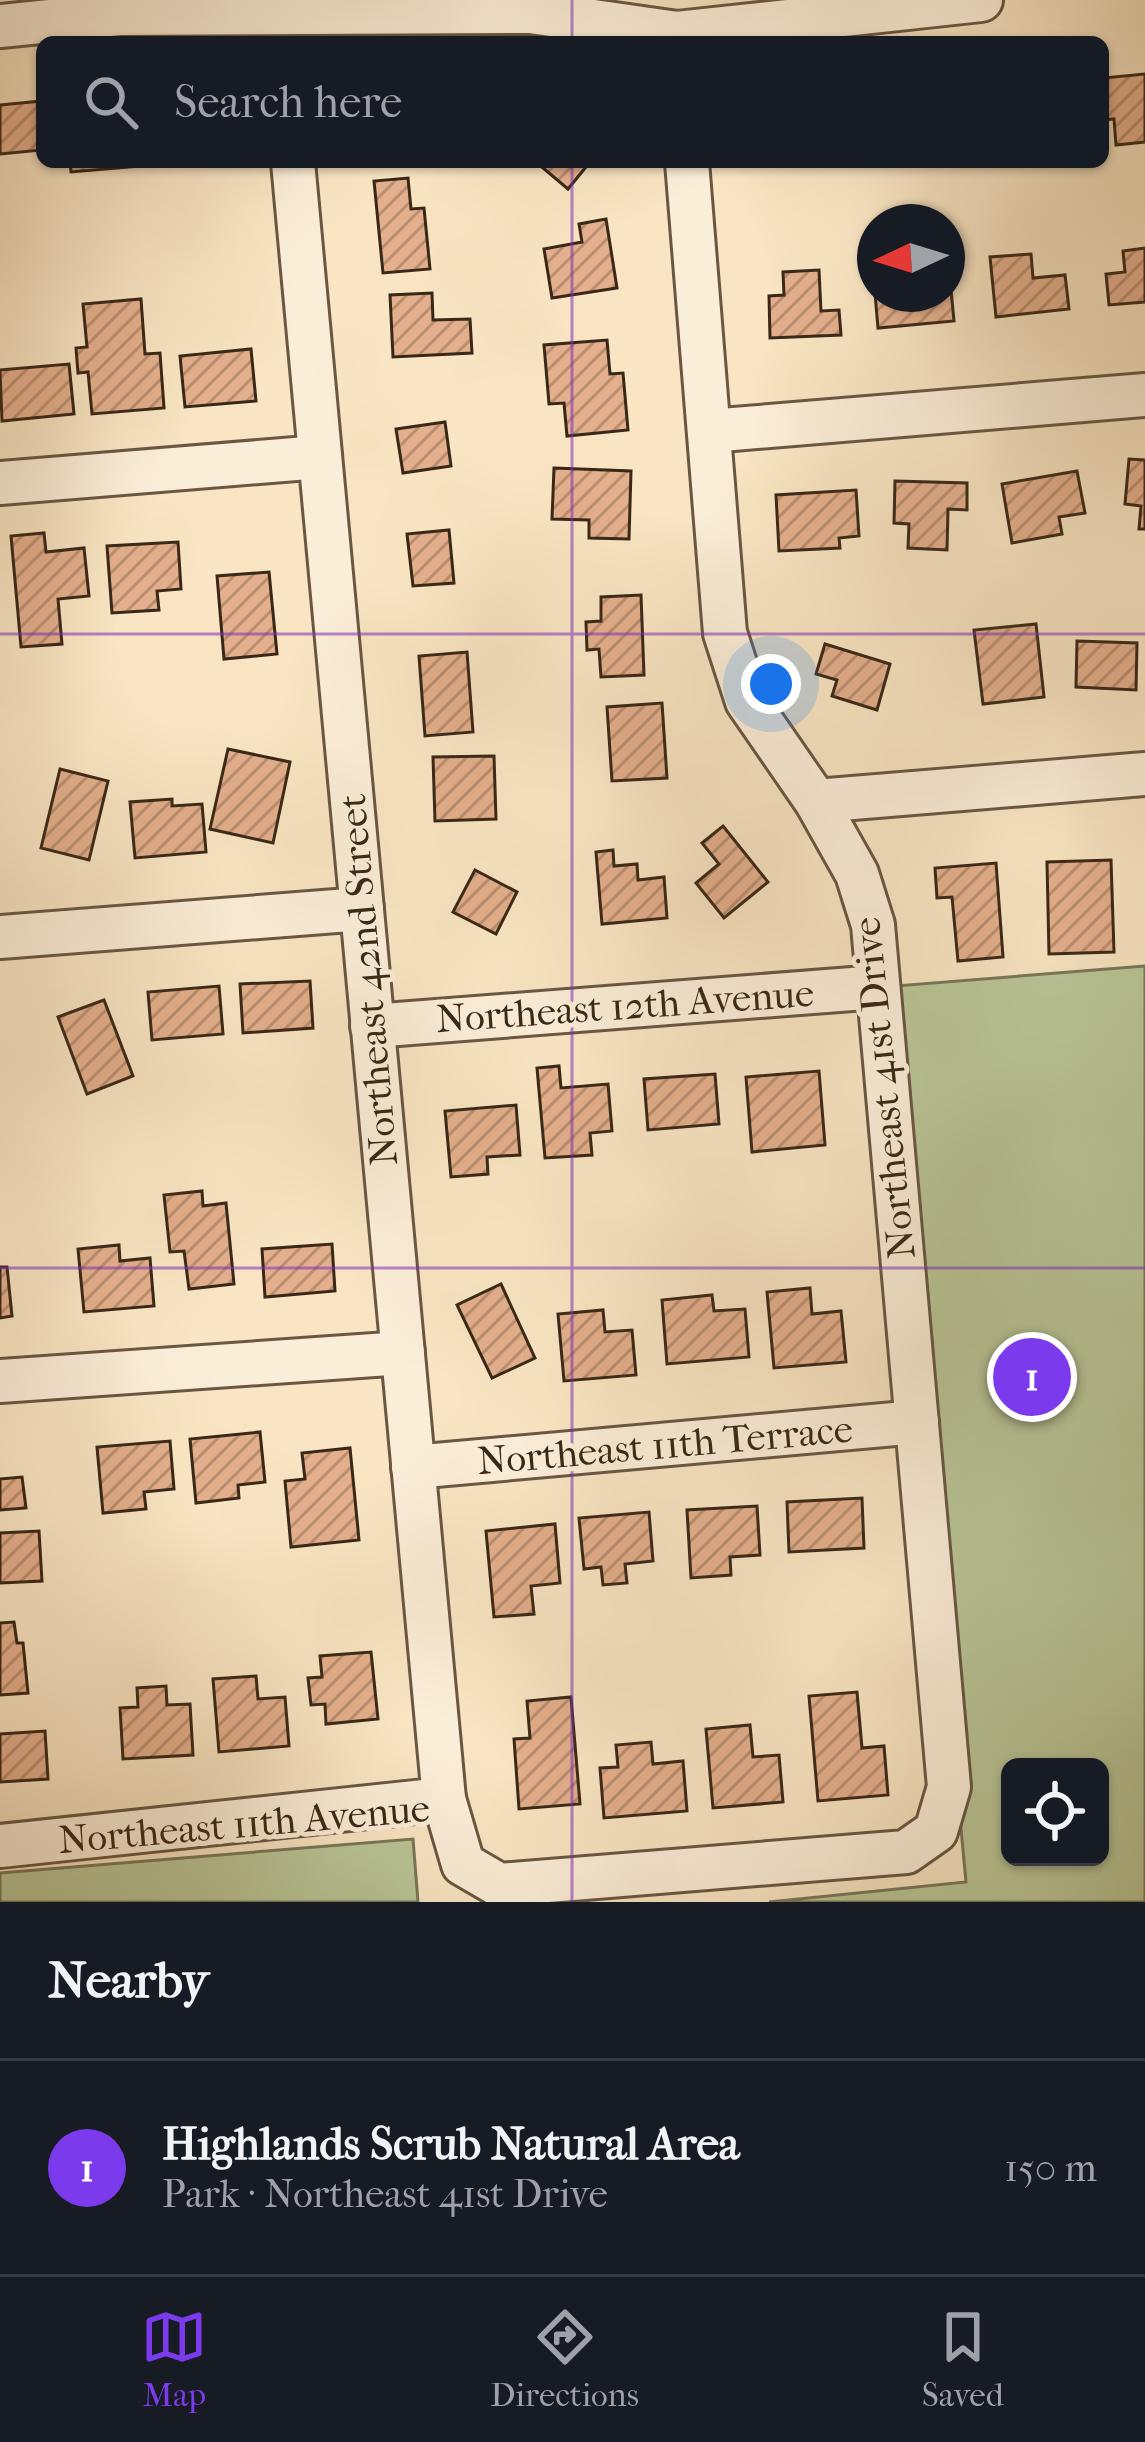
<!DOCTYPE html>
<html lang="en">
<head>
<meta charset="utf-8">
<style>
  body { margin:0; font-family:"IM FELL French Canon",serif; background:#242831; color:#f1f3f6 }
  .controls { position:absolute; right:36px; bottom:36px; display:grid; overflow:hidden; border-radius:18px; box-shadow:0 3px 9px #0004 }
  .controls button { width:108px; height:108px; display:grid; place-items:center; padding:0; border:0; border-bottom:3px solid #363941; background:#171b24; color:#f1f3f6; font:60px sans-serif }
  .compass { position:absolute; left:857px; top:204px; width:108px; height:108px; border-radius:50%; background:#171b24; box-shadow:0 3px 9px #0004; rotate:266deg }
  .you { position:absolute; left:771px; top:684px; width:42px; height:42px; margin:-30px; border:9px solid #fff; border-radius:50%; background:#1a73e8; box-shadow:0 0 0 18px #1a73e833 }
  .badge { display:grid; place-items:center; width:78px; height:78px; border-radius:50%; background:#7c3aed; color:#fff; font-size:39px; font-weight:700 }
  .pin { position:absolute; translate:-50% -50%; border:6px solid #fff; box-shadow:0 3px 12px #0006 }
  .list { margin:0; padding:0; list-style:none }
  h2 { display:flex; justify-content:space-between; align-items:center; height:156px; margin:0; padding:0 48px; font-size:51px }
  h2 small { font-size:39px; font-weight:400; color:#9ea1a6 }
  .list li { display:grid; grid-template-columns:78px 1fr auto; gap:36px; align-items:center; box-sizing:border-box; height:216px; padding:0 48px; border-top:3px solid #363941 }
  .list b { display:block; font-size:45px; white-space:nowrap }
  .list p { margin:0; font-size:39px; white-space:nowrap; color:#9ea1a6 }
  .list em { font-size:39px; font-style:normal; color:#9ea1a6 }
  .icon { flex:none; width:66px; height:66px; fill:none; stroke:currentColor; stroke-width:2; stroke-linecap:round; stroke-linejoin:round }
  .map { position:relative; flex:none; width:1145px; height:1902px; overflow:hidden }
  .search { position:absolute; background:#171b24; box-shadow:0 3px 9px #0004; left:36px; right:36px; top:36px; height:132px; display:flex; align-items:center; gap:30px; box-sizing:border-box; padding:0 42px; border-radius:18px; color:#9ea1a6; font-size:45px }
  .sheet { height:372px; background:#171b24 }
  nav { display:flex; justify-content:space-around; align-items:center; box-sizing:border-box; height:168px; border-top:3px solid #363941; background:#171b24; font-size:33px; color:#9ea1a6 }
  nav a { display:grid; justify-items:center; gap:6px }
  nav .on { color:#7c3aed }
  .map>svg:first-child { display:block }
  .green { fill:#b9c698; stroke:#797758; stroke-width:3; fill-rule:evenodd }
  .building { fill:url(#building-hatch); stroke:#392817; stroke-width:3 }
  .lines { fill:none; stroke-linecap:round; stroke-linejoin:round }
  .street-casing { stroke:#695742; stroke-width:48 }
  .street { stroke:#fbeed8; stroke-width:42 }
  .grid { fill:none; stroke:#7b2cbf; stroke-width:3; stroke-opacity:0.55 }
  .labels { text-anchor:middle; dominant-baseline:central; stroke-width:10; stroke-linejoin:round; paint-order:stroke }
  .street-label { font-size:39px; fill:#392817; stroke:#fbeed8 }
</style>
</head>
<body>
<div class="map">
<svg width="1145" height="1902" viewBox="0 0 1145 1902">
  <defs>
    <pattern id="building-hatch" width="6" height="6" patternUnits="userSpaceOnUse" patternTransform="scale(3)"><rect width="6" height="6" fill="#e4af8c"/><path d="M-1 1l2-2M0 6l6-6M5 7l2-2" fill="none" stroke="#ba8e71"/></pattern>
  </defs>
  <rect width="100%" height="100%" fill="#f9e5c3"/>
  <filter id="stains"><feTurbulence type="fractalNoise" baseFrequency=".00167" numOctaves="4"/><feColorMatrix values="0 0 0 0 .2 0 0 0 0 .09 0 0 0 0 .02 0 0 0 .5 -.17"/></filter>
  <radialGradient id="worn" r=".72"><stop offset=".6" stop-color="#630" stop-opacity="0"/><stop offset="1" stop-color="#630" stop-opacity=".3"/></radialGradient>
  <!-- green -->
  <g class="green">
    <path d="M 1145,966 L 1145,1902 L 769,1902 L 966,1882 L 882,987 ZM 1010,1767 L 1100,1767 L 1100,1857 L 1010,1857 Z"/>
    <path d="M 413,1839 L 418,1902 L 0,1902 L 0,1873 Z"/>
  </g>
  <!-- building -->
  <g class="building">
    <path d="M 1145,74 L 1145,142 L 1116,145 L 1114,119 L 1103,120 L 1103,78 Z"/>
    <path d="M 42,101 L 42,150 L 0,154 L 0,105 Z"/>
    <path d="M 70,162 L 141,162 L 142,166 L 71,172 Z"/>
    <path d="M 536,162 L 590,162 L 568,189 Z"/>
    <path d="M 408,178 L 411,209 L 424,208 L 430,269 L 383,273 L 374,181 Z"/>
    <path d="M 606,219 L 617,288 L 552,298 L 544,249 L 582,242 L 579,224 Z"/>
    <path d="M 871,247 L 875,247 L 875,294 L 947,294 L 947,279 L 950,279 L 954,321 L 878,328 Z"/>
    <path d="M 1145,248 L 1145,302 L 1109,305 L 1106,274 L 1125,272 L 1123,251 Z"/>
    <path d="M 1031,254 L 1033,278 L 1065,275 L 1069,309 L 996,317 L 990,257 Z"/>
    <path d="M 819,270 L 821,311 L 839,310 L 841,335 L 770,338 L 769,296 L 784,295 L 783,272 Z"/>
    <path d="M 432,293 L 433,320 L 470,319 L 472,353 L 393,357 L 390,295 Z"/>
    <path d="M 141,299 L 145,354 L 160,353 L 164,408 L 92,414 L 88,372 L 78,373 L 76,348 L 87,347 L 83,304 Z"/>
    <path d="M 607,340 L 610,374 L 623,373 L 628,430 L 567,436 L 564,403 L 549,404 L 544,345 Z"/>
    <path d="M 251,349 L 256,401 L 185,407 L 180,356 Z"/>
    <path d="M 69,364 L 74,414 L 2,421 L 0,370 Z"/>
    <path d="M 445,422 L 451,466 L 403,473 L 396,429 Z"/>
    <path d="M 1129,459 L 1145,460 L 1145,529 L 1139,529 L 1141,506 L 1125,504 Z"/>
    <path d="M 554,468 L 631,471 L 629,539 L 589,538 L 589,520 L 552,519 Z"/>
    <path d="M 1077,471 L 1085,513 L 1059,517 L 1062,534 L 1012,543 L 1002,484 Z"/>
    <path d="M 895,481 L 967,483 L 967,510 L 948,509 L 947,550 L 908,548 L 909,524 L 894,523 Z"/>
    <path d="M 856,490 L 859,536 L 839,538 L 840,548 L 779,551 L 776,495 Z"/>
    <path d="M 449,530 L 454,583 L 413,586 L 407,534 Z"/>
    <path d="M 44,533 L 46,552 L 84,548 L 89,596 L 58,599 L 62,644 L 21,647 L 11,536 Z"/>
    <path d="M 178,542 L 181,589 L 157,591 L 159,610 L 112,613 L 107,546 Z"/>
    <path d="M 269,572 L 277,654 L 224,659 L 217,576 Z"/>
    <path d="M 641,595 L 644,675 L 601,677 L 599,649 L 587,650 L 586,622 L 601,621 L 601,597 Z"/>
    <path d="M 1036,624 L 1044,697 L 983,704 L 974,630 Z"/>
    <path d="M 1077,641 L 1137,643 L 1136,690 L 1076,687 Z"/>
    <path d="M 825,644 L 890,664 L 877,710 L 832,696 L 837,680 L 816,674 Z"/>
    <path d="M 467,652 L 473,732 L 425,736 L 419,656 Z"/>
    <path d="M 662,703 L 667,778 L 612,781 L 607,707 Z"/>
    <path d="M 228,749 L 290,762 L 273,843 L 210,829 Z"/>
    <path d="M 494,756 L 496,819 L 435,821 L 433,757 Z"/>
    <path d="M 60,769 L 108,781 L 89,860 L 41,848 Z"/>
    <path d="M 172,799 L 172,806 L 202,804 L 206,852 L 135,858 L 130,802 Z"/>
    <path d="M 723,826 L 768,882 L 724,918 L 696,883 L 719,864 L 702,843 Z"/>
    <path d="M 613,850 L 614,866 L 637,864 L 638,880 L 664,877 L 667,918 L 602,924 L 596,852 Z"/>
    <path d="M 1111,860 L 1114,952 L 1049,954 L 1047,862 Z"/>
    <path d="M 996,863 L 1003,957 L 958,961 L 952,897 L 937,898 L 935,868 Z"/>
    <path d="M 475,870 L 517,892 L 496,934 L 453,912 Z"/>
    <path d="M 310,981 L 313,1028 L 243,1033 L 240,984 Z"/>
    <path d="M 219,986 L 223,1034 L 152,1040 L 148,992 Z"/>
    <path d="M 104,1000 L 133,1076 L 87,1094 L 58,1017 Z"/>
    <path d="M 559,1066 L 561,1088 L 608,1084 L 612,1131 L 590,1133 L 592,1155 L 545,1158 L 537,1068 Z"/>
    <path d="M 819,1071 L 825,1145 L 752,1152 L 746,1077 Z"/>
    <path d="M 715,1074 L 719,1124 L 648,1130 L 644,1079 Z"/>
    <path d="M 516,1105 L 520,1155 L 487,1157 L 488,1174 L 451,1177 L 445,1111 Z"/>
    <path d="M 202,1191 L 203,1206 L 226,1203 L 234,1284 L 189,1289 L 184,1251 L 170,1252 L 164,1195 Z"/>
    <path d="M 332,1244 L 335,1291 L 265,1297 L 262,1249 Z"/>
    <path d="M 119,1245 L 120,1261 L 150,1258 L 154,1306 L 84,1312 L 78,1249 Z"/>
    <path d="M 0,1267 L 7,1267 L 12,1316 L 0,1318 Z"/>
    <path d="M 501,1284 L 535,1358 L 492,1378 L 457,1305 Z"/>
    <path d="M 810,1288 L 812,1314 L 841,1311 L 846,1362 L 774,1368 L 767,1292 Z"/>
    <path d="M 712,1295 L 714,1311 L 745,1309 L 749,1357 L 667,1364 L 662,1300 Z"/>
    <path d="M 603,1310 L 605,1332 L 632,1330 L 636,1375 L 564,1381 L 558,1314 Z"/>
    <path d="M 260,1432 L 265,1482 L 238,1485 L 239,1498 L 196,1503 L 190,1439 Z"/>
    <path d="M 170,1441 L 174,1489 L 144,1492 L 146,1509 L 103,1513 L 97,1447 Z"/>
    <path d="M 350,1448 L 359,1540 L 291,1547 L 285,1481 L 305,1479 L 302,1453 Z"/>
    <path d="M 22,1477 L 26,1508 L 0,1510 L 0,1479 Z"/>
    <path d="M 862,1498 L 864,1548 L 789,1552 L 787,1502 Z"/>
    <path d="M 757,1506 L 760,1555 L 730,1557 L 731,1575 L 691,1578 L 687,1510 Z"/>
    <path d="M 649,1512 L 653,1561 L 625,1564 L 627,1583 L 603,1585 L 601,1567 L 584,1569 L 579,1518 Z"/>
    <path d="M 555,1524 L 560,1583 L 531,1586 L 534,1614 L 494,1617 L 486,1531 Z"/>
    <path d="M 39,1531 L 42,1581 L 0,1583 L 0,1533 Z"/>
    <path d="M 14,1622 L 17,1643 L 23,1643 L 28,1693 L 0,1695 L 0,1623 Z"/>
    <path d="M 371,1652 L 378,1719 L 326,1724 L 325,1704 L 311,1705 L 308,1678 L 322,1677 L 320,1656 Z"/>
    <path d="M 256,1676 L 258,1699 L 285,1697 L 289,1746 L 219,1752 L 213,1679 Z"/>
    <path d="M 166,1686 L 167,1705 L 190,1704 L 193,1755 L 123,1759 L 120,1708 L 138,1707 L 137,1688 Z"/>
    <path d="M 857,1692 L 862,1748 L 884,1746 L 888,1795 L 818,1801 L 809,1696 Z"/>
    <path d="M 571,1697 L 580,1804 L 519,1809 L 514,1739 L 530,1738 L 527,1701 Z"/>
    <path d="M 750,1725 L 753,1757 L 779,1755 L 783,1802 L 713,1808 L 706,1729 Z"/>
    <path d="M 45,1731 L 48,1779 L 0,1782 L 0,1734 Z"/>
    <path d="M 651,1742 L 653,1764 L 683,1761 L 687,1811 L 604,1818 L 600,1768 L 618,1767 L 616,1745 Z"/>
  </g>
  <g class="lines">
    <defs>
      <g id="street">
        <path d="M 0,26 L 119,14 L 530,12 L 677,33 L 981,0"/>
        <path d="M 293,162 L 444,1799"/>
        <path d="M 709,431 L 1145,395"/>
        <path d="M 0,483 L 320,457"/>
        <path d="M 816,801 L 1145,774"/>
        <path d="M 0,937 L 362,909"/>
        <path d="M 372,1026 L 878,987"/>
        <path d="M 0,1381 L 403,1353"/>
        <path d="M 413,1467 L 917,1422"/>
        <path d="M 0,1846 L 444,1799 L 463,1864 L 499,1885 L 906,1852 L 936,1831 L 949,1787 L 873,925 L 857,874 L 816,801 L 747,701 L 725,633 L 687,162"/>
      </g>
    </defs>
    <!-- street casing -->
    <use href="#street" class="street-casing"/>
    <!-- street -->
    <use href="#street" class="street"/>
  </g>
  <!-- grid -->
  <path class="grid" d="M 572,0 L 572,42M 572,162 L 572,1902M 0,634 L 1145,634M 0,1268 L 1145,1268"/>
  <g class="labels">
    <!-- street labels -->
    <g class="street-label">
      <text transform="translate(368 980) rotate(-95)">Northeast 42nd Street</text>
      <text transform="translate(625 1006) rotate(-4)">Northeast 12th Avenue</text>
      <text transform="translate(884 1088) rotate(-96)">Northeast 41st Drive</text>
      <text transform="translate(665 1445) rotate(-5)">Northeast 11th Terrace</text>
      <text transform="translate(244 1824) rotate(-5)">Northeast 11th Avenue</text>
    </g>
  </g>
  <rect width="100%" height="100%" filter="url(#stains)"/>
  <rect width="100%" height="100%" fill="url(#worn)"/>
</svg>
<div class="controls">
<button><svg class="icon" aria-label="locate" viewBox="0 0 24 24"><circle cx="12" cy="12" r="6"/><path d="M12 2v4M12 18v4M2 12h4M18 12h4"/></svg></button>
</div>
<svg class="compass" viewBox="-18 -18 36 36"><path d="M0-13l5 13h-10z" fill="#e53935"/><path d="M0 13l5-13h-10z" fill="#9ea1a6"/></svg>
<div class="you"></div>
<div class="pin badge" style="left:1032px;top:1377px">1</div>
<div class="search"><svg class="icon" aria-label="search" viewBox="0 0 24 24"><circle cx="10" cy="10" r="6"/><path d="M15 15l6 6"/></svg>Search here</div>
</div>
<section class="sheet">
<h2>Nearby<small></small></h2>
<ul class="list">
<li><span class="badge">1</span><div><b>Highlands Scrub Natural Area</b><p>Park · Northeast 41st Drive</p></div><em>150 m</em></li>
</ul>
</section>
<nav>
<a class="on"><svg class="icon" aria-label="map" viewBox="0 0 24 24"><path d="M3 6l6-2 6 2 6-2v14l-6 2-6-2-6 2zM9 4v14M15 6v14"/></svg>Map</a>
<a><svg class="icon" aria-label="directions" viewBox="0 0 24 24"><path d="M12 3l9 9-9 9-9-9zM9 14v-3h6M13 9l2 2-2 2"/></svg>Directions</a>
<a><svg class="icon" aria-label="saved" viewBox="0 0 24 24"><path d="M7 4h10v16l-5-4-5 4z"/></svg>Saved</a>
</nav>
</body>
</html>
